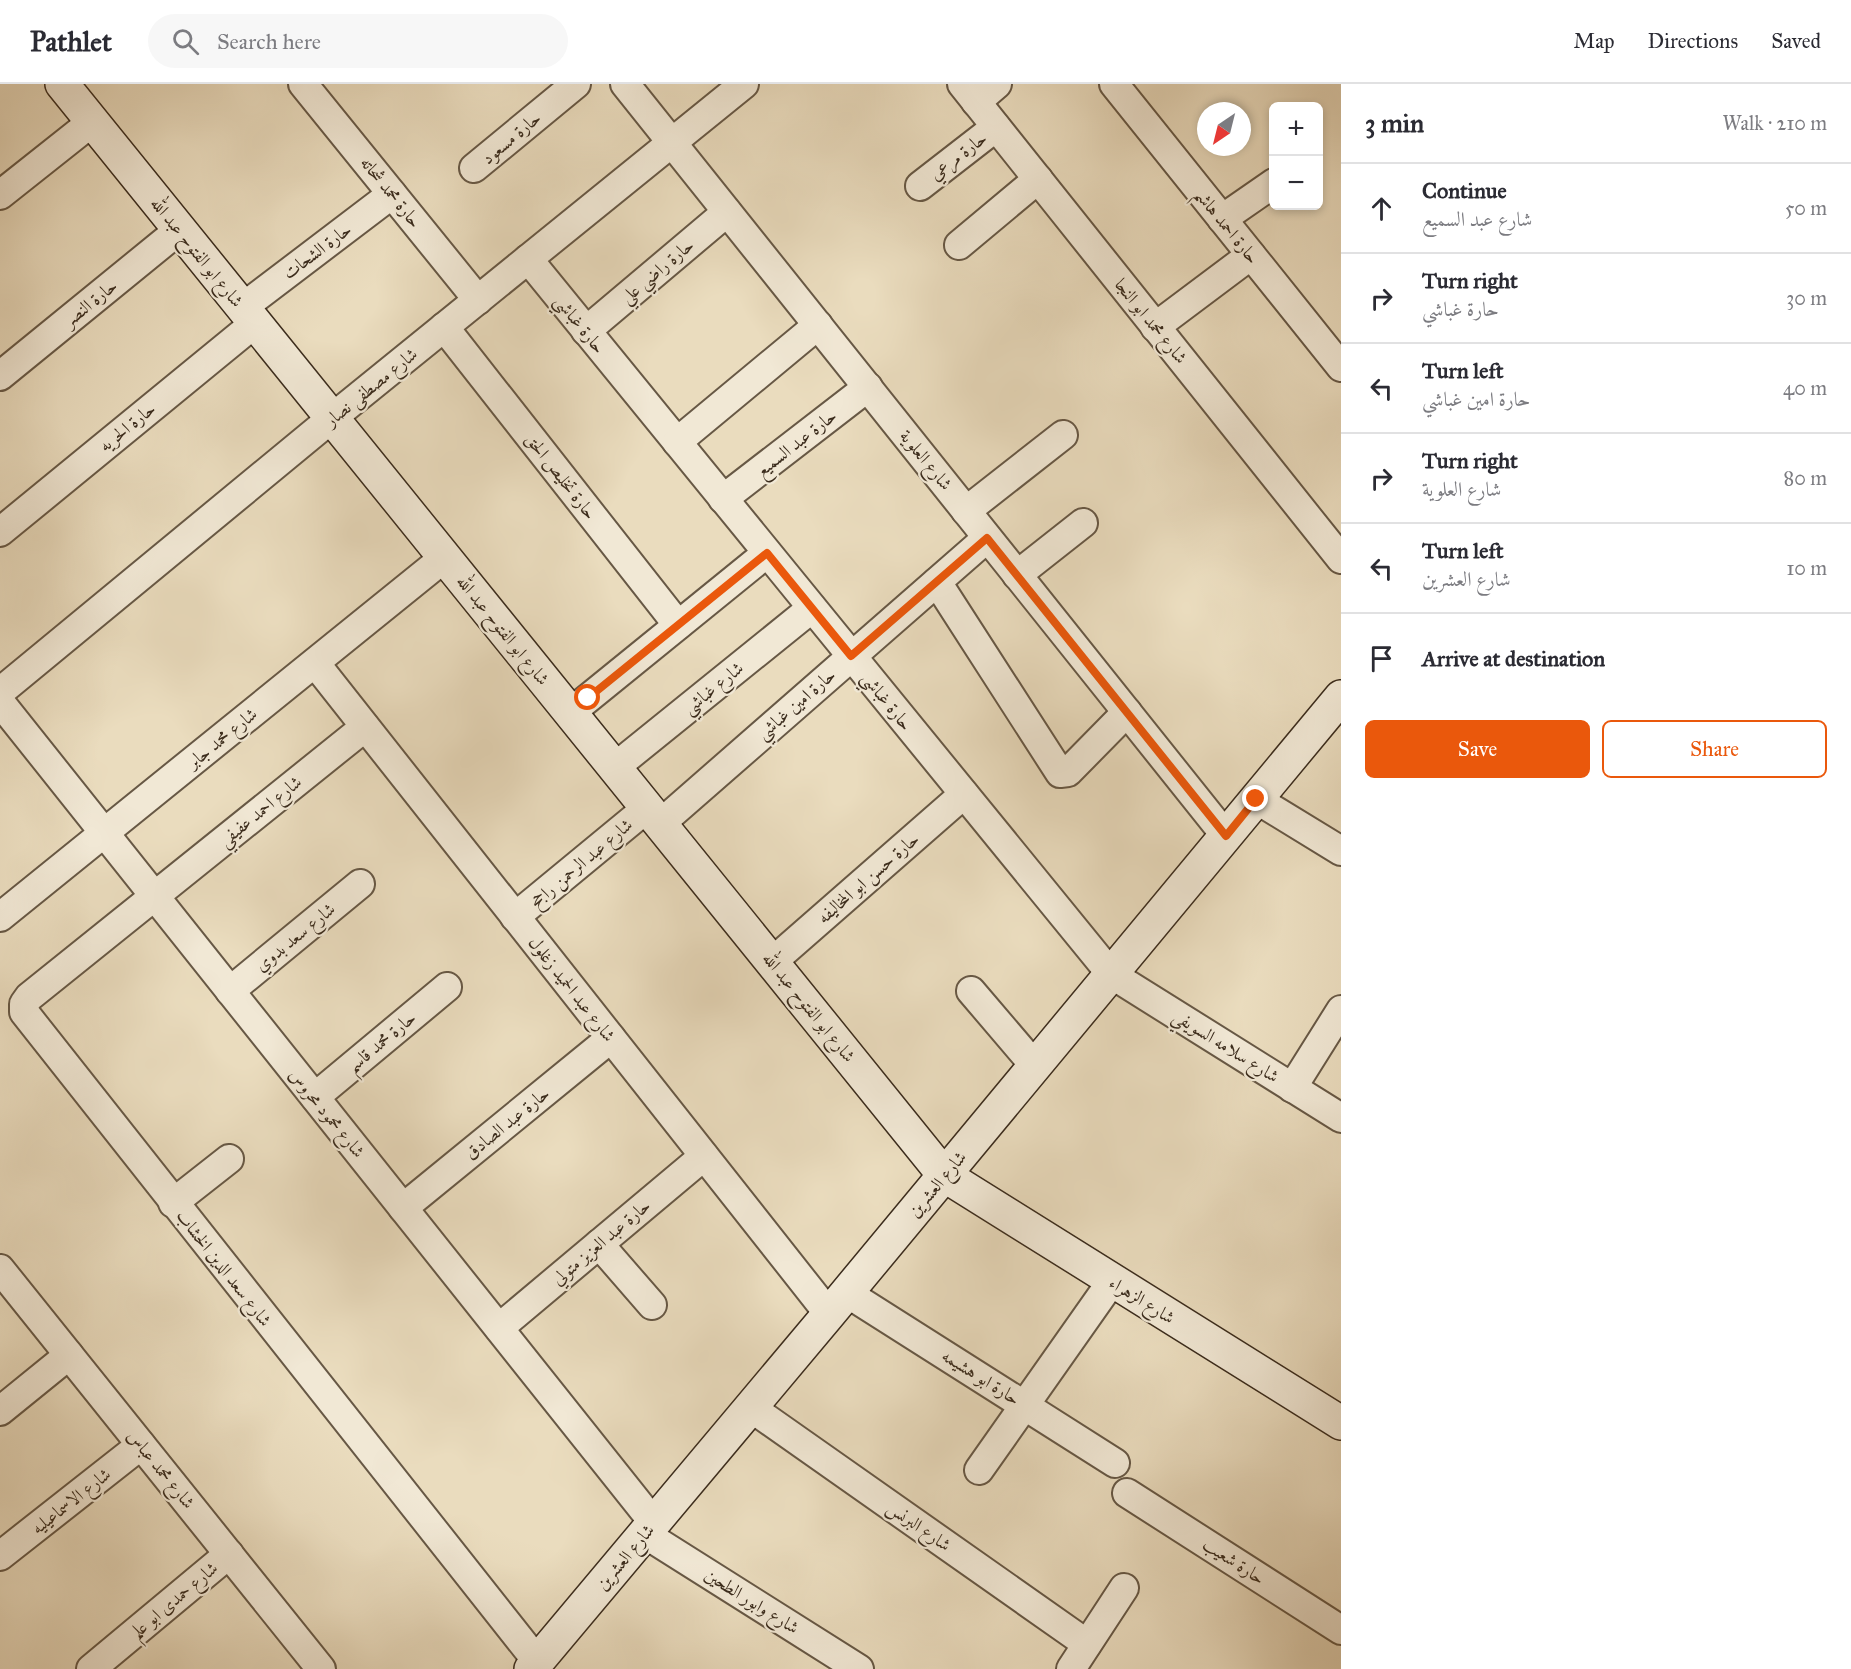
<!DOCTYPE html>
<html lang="en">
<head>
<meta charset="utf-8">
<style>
  body { margin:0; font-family:"IM FELL Great Primer",Amiri,serif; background:#f7f7f7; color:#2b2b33 }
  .controls { position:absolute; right:18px; top:18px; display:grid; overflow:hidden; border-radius:9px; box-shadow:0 3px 9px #0003 }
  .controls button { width:54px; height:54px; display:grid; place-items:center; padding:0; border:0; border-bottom:2px solid #e1e1e2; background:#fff; color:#2b2b33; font:30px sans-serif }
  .compass { position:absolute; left:1197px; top:18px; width:54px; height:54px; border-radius:50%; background:#fff; box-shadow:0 3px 9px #0003; rotate:215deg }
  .stop { position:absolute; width:18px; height:18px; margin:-14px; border:4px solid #ea580c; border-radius:50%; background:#fff }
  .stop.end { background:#ea580c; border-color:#fff; box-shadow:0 2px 6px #0008 }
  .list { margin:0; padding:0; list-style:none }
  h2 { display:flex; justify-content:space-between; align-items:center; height:78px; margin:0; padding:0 24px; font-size:26px }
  h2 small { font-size:20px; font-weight:400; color:#7c7c81 }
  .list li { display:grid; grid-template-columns:39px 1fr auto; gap:18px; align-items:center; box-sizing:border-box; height:90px; padding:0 24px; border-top:2px solid #e1e1e2 }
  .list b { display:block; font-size:22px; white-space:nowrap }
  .list p { margin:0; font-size:20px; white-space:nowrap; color:#7c7c81 }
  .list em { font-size:20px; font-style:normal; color:#7c7c81 }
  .actions { display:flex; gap:12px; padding:18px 24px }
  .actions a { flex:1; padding:14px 0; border:2px solid #ea580c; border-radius:9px; text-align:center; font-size:21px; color:#ea580c }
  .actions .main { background:#ea580c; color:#fff }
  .icon { flex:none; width:33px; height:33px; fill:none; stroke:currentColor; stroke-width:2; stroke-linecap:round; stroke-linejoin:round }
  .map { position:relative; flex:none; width:1341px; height:1585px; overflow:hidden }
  header { display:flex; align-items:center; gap:36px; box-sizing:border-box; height:84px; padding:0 30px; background:#fff; border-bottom:2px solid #e1e1e2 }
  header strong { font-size:28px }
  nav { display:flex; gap:33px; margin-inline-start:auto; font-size:21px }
  .search { width:420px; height:54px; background:#f7f7f7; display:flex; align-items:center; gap:15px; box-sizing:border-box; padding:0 21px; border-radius:33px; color:#7c7c81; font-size:22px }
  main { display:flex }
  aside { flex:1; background:#fff }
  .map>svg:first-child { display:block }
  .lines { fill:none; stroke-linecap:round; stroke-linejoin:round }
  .street-casing { stroke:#675845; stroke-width:32 }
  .secondary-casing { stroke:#3b2c1d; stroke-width:36 }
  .street { stroke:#f1e8d5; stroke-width:28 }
  .secondary { stroke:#f1e8d5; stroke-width:33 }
  .route { stroke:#ea580c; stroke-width:8 }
  .labels { text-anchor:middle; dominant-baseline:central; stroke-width:4.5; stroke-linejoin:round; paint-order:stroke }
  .street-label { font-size:18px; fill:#3b2c1d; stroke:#f1e8d5 }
</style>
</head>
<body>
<header>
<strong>Pathlet</strong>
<div class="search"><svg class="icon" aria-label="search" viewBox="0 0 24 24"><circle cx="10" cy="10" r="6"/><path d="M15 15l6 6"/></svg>Search here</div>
<nav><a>Map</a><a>Directions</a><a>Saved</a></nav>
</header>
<main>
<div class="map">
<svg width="1341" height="1585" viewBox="0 0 1341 1585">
  <rect width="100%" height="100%" fill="#eadcbe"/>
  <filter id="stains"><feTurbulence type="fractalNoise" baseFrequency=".00333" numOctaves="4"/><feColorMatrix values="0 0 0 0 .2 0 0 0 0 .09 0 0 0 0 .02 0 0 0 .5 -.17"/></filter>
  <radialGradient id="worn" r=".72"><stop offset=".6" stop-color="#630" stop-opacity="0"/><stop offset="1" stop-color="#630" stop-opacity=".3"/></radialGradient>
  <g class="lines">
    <defs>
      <g id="street">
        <path d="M 303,0 L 478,216"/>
        <path d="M 625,0 L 1226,752"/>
        <path d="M 962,0 L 1341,475"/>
        <path d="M 1114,0 L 1341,283"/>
        <path d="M 976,18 L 997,0"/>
        <path d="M 474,84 L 576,0"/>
        <path d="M 920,102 L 996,43"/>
        <path d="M 0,111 L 92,38"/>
        <path d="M 1222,135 L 1274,99"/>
        <path d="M 959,161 L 1038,95"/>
        <path d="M 528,175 L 1111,890 L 1341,1034"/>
        <path d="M 242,224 L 392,110"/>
        <path d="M 444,243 L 678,541"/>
        <path d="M 1155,243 L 1251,171"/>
        <path d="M 586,247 L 727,128"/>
        <path d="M 0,292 L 179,146"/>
        <path d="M 677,358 L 818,241"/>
        <path d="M 723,415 L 868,303"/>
        <path d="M 966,427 L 1063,351"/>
        <path d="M 0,448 L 255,239"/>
        <path d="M 1017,491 L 1083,439"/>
        <path d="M 937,498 L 1060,689 L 1068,688 L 1127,628"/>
        <path d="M 315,579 L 829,1230"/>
        <path d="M 0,608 L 332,334 L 744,0"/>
        <path d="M 0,618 L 654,1439"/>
        <path d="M 570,629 L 767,469"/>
        <path d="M 365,643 L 29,913 L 24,920 L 24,928 L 537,1577"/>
        <path d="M 614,684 L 812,524"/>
        <path d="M 1256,715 L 1341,767"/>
        <path d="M 660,740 L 987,454"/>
        <path d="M 0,833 L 444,474"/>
        <path d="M 515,833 L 647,724"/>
        <path d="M 772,878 L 964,710"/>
        <path d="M 230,907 L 360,800"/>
        <path d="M 971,907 L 1035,982"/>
        <path d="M 1292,1004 L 1341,926"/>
        <path d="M 315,1013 L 447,903"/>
        <path d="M 173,1119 L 229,1075"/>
        <path d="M 403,1124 L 611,954"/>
        <path d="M 599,1160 L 652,1221"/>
        <path d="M 0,1185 L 321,1585"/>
        <path d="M 847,1209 L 1115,1379"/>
        <path d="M 499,1244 L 704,1072"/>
        <path d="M 750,1323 L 1087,1560"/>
        <path d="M 0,1327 L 69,1271"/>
        <path d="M 979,1386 L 1112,1197"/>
        <path d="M 1127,1409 L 1341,1546"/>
        <path d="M 645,1450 L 859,1585"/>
        <path d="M 0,1472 L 141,1361"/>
        <path d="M 91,1585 L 229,1470"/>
        <path d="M 1071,1585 L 1124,1504"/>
      </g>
      <g id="secondary">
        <path d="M 62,0 L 944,1091 L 1341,1339"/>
        <path d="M 531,1585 L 829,1230 L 1341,613"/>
      </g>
    </defs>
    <!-- street casing -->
    <use href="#street" class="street-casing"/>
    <!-- secondary casing -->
    <use href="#secondary" class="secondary-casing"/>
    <!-- street -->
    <use href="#street" class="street"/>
    <!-- secondary -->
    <use href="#secondary" class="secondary"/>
  </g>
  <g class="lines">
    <!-- route -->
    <path class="route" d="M 588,614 L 767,469 L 851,572 L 987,454 L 1226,752 L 1256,715"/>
  </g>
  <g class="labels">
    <!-- street labels -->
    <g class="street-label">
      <text transform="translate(511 54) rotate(-40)">حارة مسعود</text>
      <text transform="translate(958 72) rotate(-38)">حارة مرعي</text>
      <text transform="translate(391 108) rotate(51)">حارة محمد شحاته</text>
      <text transform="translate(1227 142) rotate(51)">حارة احمد هاشم</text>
      <text transform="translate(317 167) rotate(-37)">حارة الشحات</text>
      <text transform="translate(197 168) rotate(51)">شارع ابو الفتوح عبد الله</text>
      <text transform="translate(657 187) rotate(-40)">حارة راضي علي</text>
      <text transform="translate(90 219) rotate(-39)">حارة النصر</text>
      <text transform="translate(1151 237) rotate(51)">شارع محمد ابو النجا</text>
      <text transform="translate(580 240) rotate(51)">حارة غباشي</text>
      <text transform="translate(371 303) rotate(-39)">شارع مصطفى نصار</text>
      <text transform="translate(127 343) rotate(-39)">حارة الحريه</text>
      <text transform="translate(796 359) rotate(-38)">حارة عبد السميع</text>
      <text transform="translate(926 376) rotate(51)">شارع العلوية</text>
      <text transform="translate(561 392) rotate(52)">حارة تخليص الحق</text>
      <text transform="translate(503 546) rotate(51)">شارع ابو الفتوح عبد الله</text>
      <text transform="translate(713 604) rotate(-39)">شارع غباشي</text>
      <text transform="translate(887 617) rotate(51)">حارة غباشي</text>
      <text transform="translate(796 620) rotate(-41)">حارة امين غباشي</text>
      <text transform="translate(222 654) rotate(-39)">شارع محمد جابر</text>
      <text transform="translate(260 727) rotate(-39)">شارع احمد عفيفي</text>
      <text transform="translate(581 779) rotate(-40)">شارع عبد الرحمن راجح</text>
      <text transform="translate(868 794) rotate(-41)">حارة حسن ابو المخاليفه</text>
      <text transform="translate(295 853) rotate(-39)">شارع سعد بدوي</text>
      <text transform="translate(572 905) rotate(52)">شارع عبد الحميد زغلول</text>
      <text transform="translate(809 923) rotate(51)">شارع ابو الفتوح عبد الله</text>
      <text transform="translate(381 958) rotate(-40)">حارة محمد قاسم</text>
      <text transform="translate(1226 962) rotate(32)">شارع سلامه السويفي</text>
      <text transform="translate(327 1029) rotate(51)">شارع محمود محروس</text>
      <text transform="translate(507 1039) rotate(-39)">حارة عبد الصادق</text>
      <text transform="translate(937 1100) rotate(-50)">شارع العشرين</text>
      <text transform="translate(601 1158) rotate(-40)">حارة عبد العزيز متولي</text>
      <text transform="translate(224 1184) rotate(52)">شارع سعد الدين الخشاب</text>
      <text transform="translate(1142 1216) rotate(32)">شارع الزهراء</text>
      <text transform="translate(981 1293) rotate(32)">حارة ابو هشيمه</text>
      <text transform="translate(161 1385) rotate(51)">شارع محمد عباس</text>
      <text transform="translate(71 1417) rotate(-38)">شارع الاسماعيليه</text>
      <text transform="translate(919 1442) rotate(35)">شارع البرنس</text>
      <text transform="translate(625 1473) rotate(-50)">شارع العشرين</text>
      <text transform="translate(1234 1477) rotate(33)">حارة شعيب</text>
      <text transform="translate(174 1516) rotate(-40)">شارع حمدى ابو علم</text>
      <text transform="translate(752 1517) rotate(32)">شارع وابور الطحين</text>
    </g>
  </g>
  <rect width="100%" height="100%" filter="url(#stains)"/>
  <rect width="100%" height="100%" fill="url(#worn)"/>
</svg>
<div class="controls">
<button>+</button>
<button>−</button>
</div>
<svg class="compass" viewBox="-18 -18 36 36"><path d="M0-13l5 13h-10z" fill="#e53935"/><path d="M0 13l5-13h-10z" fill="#7c7c81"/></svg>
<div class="stop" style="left:588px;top:614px"></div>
<div class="stop end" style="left:1256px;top:715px"></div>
</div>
<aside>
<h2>3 min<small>Walk · 210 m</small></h2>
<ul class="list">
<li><svg class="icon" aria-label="ahead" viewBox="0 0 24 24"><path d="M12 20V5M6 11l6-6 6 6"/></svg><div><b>Continue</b><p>شارع عبد السميع</p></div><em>50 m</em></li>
<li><svg class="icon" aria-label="right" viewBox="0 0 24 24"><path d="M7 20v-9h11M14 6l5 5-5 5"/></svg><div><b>Turn right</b><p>حارة غباشي</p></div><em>30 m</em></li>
<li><svg class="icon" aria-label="left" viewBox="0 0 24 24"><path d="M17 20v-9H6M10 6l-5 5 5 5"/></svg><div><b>Turn left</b><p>حارة امين غباشي</p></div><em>40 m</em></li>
<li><svg class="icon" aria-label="right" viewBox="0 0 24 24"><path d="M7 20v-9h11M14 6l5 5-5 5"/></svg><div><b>Turn right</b><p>شارع العلوية</p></div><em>80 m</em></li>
<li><svg class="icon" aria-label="left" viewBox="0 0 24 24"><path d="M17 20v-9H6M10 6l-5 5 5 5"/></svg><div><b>Turn left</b><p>شارع العشرين</p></div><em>10 m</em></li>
<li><svg class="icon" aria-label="arrive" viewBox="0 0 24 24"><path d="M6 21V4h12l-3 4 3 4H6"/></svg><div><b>Arrive at destination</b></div></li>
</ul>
<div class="actions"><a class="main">Save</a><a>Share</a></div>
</aside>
</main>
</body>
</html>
